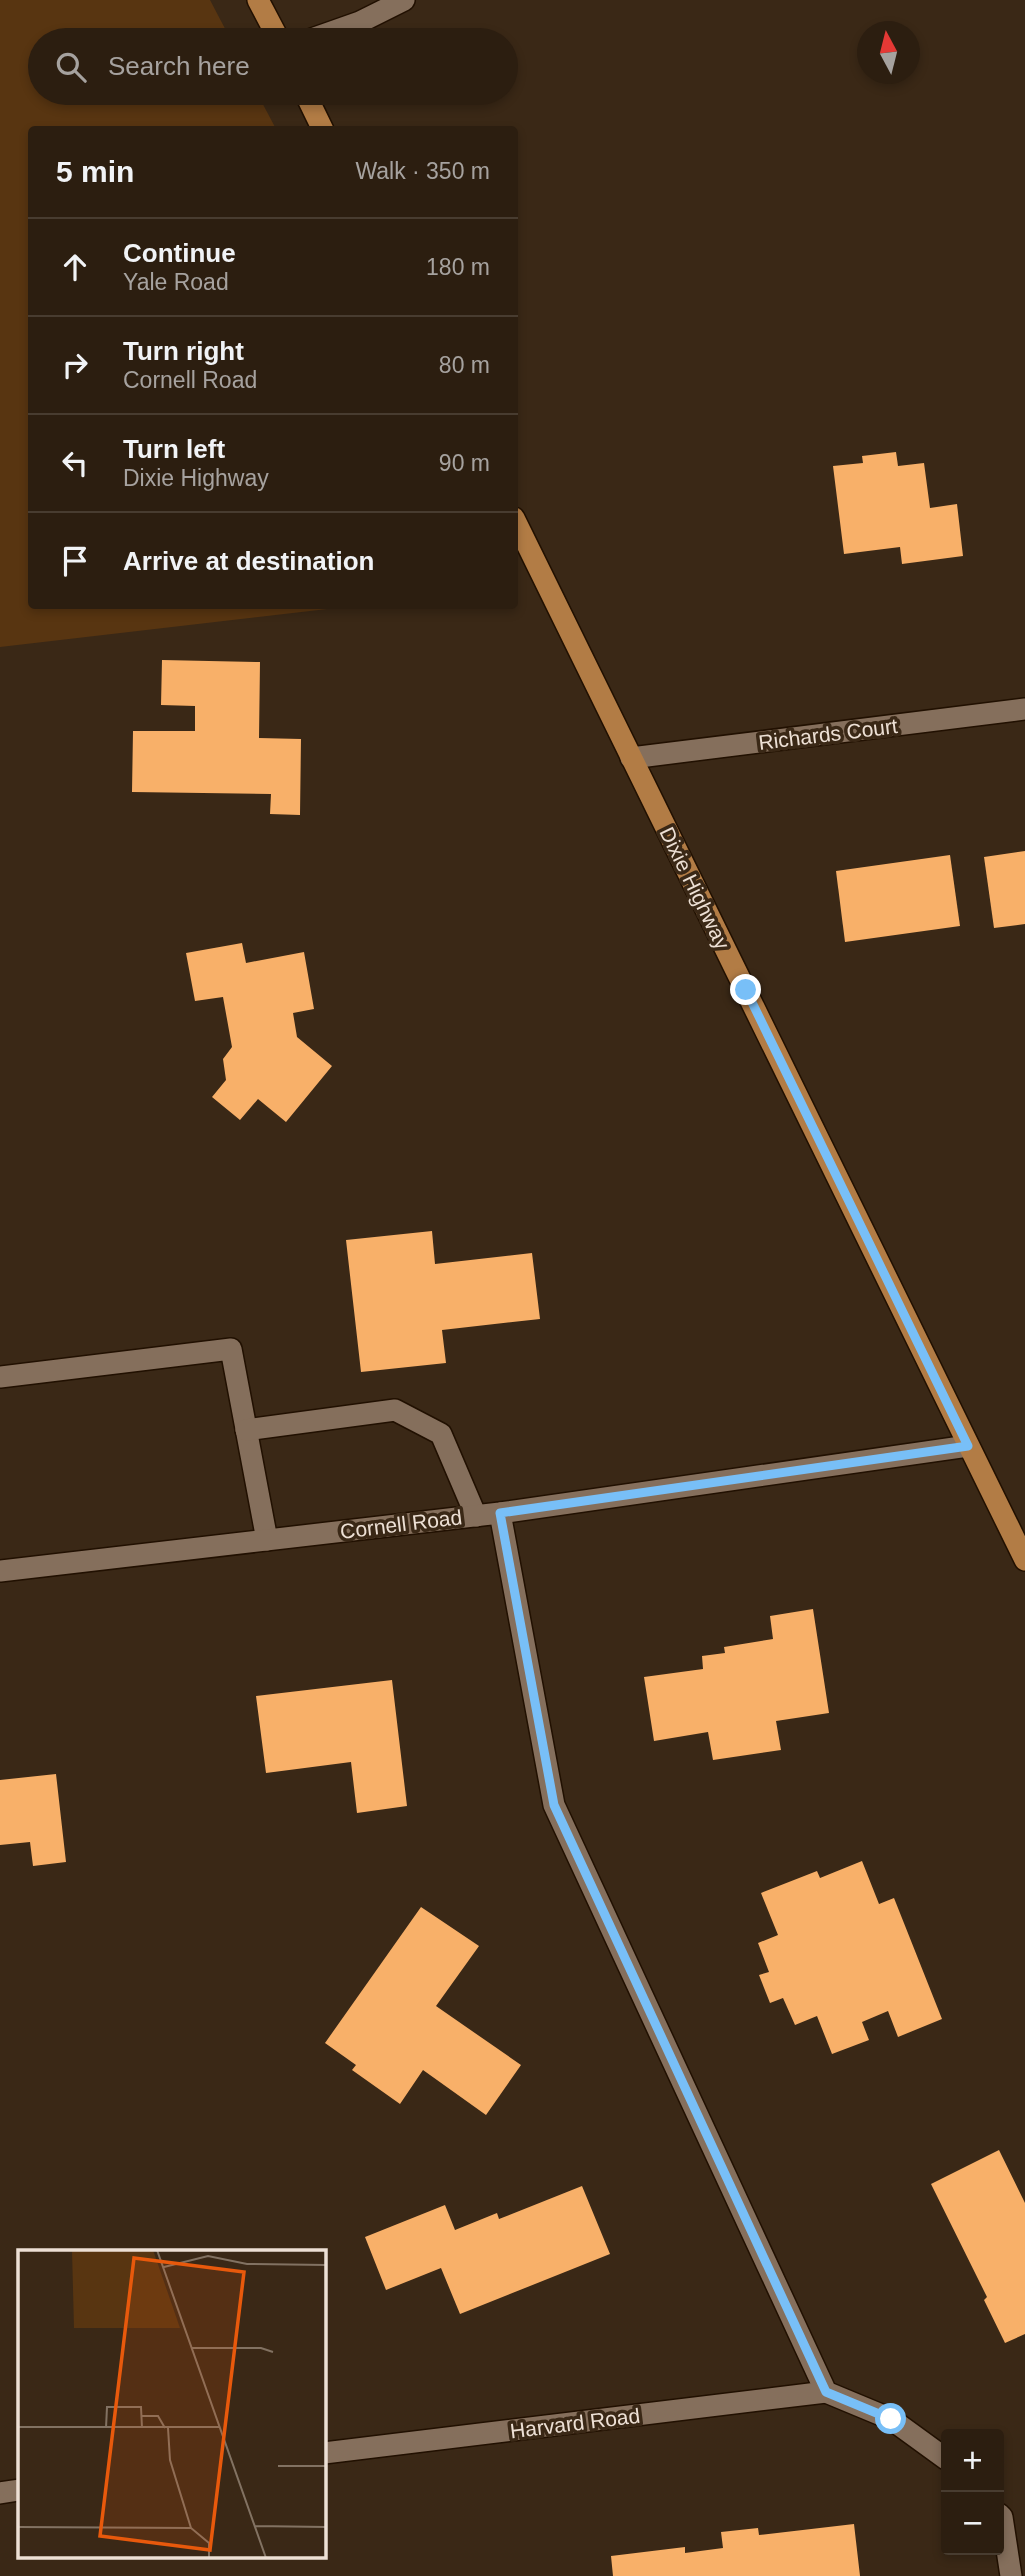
<!DOCTYPE html>
<html lang="en">
<head>
<meta charset="utf-8">
<style>
  body { margin:0; font-family:Arial,sans-serif; background:#342719; color:#f1f3f6 }
  .controls { position:absolute; right:21px; bottom:21px; display:grid; overflow:hidden; border-radius:7px; box-shadow:0 4px 10px #0003 }
  .controls button { width:63px; height:63px; display:grid; place-items:center; padding:0; border:0; border-bottom:2px solid #483c30; background:#2c1e10; color:#f1f3f6; font:35px sans-serif }
  .compass { position:absolute; left:857px; top:21px; width:63px; height:63px; border-radius:50%; background:#2c1e10; box-shadow:0 4px 10px #0003; rotate:353deg }
  .stop { position:absolute; width:21px; height:21px; margin:-16px; border:5px solid #78bff7; border-radius:50%; background:#fff }
  .stop.end { background:#78bff7; border-color:#fff; box-shadow:0 2px 7px #0008 }
  .list { margin:0; padding:0; list-style:none }
  h2 { display:flex; justify-content:space-between; align-items:center; height:91px; margin:0; padding:0 28px; font-size:30px }
  h2 small { font-size:23px; font-weight:400; color:#a6a29f }
  .list li { display:grid; grid-template-columns:46px 1fr auto; gap:21px; align-items:center; box-sizing:border-box; height:98px; padding:0 28px; border-top:2px solid #483c30 }
  .list b { display:block; font-size:26px; white-space:nowrap }
  .list p { margin:0; font-size:23px; white-space:nowrap; color:#a6a29f }
  .list em { font-size:23px; font-style:normal; color:#a6a29f }
  .icon { flex:none; width:38px; height:38px; fill:none; stroke:currentColor; stroke-width:2; stroke-linecap:round; stroke-linejoin:round }
  .map { position:relative; flex:none; width:1025px; height:2576px; overflow:hidden }
  .search { position:absolute; background:#2c1e10; box-shadow:0 4px 10px #0003; left:28px; top:28px; width:490px; height:77px; display:flex; align-items:center; gap:18px; box-sizing:border-box; padding:0 24px; border-radius:38px; color:#a6a29f; font-size:26px }
  .panel { position:absolute; background:#2c1e10; box-shadow:0 4px 10px #0003; left:28px; top:126px; width:490px; height:483px; border-radius:7px }
  .map>svg:first-child { display:block }
  .green { fill:#583511 }
  .building { fill:#f8b069 }
  .lines { fill:none; stroke-linecap:round; stroke-linejoin:round }
  .minor-casing { stroke:#211001; stroke-width:24 }
  .major-casing { stroke:#211001; stroke-width:24 }
  .minor { stroke:#856f5c; stroke-width:21 }
  .major { stroke:#b27c45; stroke-width:21 }
  .route { stroke:#78bff7; stroke-width:9 }
  .labels { text-anchor:middle; dominant-baseline:central; stroke-width:7; stroke-linejoin:round; paint-order:stroke }
  .street-label { font-size:21px; fill:#ede0d5; stroke:#3a2816 }
  .inset-road { fill:none; stroke:#827262; stroke-width:2 }
  .view { fill:#e8590c; fill-opacity:0.15; stroke:#e8590c; stroke-width:3.5 }
  .inset-edge { fill:none; stroke:#ede0d5; stroke-width:3.5 }
</style>
</head>
<body>
<div class="map">
<svg width="1025" height="2576" viewBox="0 0 1025 2576">
  <rect width="100%" height="100%" fill="#3a2816"/>
  <!-- green -->
  <path class="green" d="M 0,0 L 210,0 L 231,40 L 40,40 L 40,93 L 257,93 L 276,129 L 32,130 L 32,606 L 353,606 L 0,647 Z"/>
  <!-- building -->
  <g class="building">
    <path d="M 896,452 L 898,466 L 924,463 L 930,508 L 957,504 L 963,556 L 902,564 L 900,547 L 844,554 L 833,466 L 863,463 L 862,456 Z"/>
    <path d="M 162,660 L 260,662 L 259,738 L 301,739 L 300,815 L 270,814 L 271,794 L 132,792 L 133,731 L 195,731 L 195,706 L 161,705 Z"/>
    <path d="M 1025,851 L 1025,924 L 994,928 L 984,857 Z"/>
    <path d="M 950,855 L 960,926 L 845,942 L 836,871 Z"/>
    <path d="M 242,943 L 246,963 L 304,952 L 314,1009 L 293,1013 L 297,1037 L 332,1066 L 286,1122 L 258,1099 L 240,1120 L 212,1097 L 226,1080 L 223,1059 L 232,1047 L 223,997 L 195,1001 L 186,953 Z"/>
    <path d="M 432,1231 L 435,1264 L 532,1253 L 540,1319 L 442,1330 L 446,1363 L 361,1372 L 346,1240 Z"/>
    <path d="M 813,1609 L 829,1713 L 776,1721 L 781,1750 L 713,1760 L 708,1732 L 654,1741 L 644,1677 L 703,1669 L 702,1656 L 725,1653 L 724,1647 L 773,1639 L 770,1616 Z"/>
    <path d="M 392,1680 L 407,1806 L 357,1813 L 351,1762 L 266,1773 L 256,1696 Z"/>
    <path d="M 56,1774 L 66,1862 L 33,1866 L 30,1842 L 0,1845 L 0,1780 Z"/>
    <path d="M 862,1861 L 879,1904 L 894,1898 L 942,2019 L 898,2037 L 888,2011 L 862,2022 L 869,2040 L 832,2054 L 817,2016 L 795,2025 L 783,1998 L 770,2003 L 759,1975 L 769,1972 L 758,1943 L 778,1935 L 761,1893 L 817,1871 L 820,1878 Z"/>
    <path d="M 421,1907 L 479,1946 L 436,2006 L 521,2065 L 486,2115 L 423,2070 L 400,2104 L 352,2070 L 356,2065 L 325,2043 Z"/>
    <path d="M 999,2150 L 1025,2203 L 1025,2334 L 1005,2343 L 984,2300 L 987,2297 L 931,2184 Z"/>
    <path d="M 582,2186 L 610,2254 L 460,2314 L 441,2268 L 386,2290 L 365,2237 L 445,2205 L 455,2230 L 497,2213 L 499,2219 Z"/>
    <path d="M 854,2524 L 860,2576 L 613,2576 L 611,2556 L 685,2547 L 685,2553 L 723,2548 L 721,2532 L 758,2528 L 759,2535 Z"/>
  </g>
  <g class="lines">
    <defs>
      <g id="minor">
        <path d="M 309,40 L 360,22 L 404,0"/>
        <path d="M 631,758 L 1025,709"/>
        <path d="M 0,1377 L 231,1349 L 267,1540"/>
        <path d="M 246,1430 L 395,1410 L 441,1434 L 476,1516"/>
        <path d="M 500,1513 L 554,1805 L 826,2392 L 891,2419 L 946,2459"/>
        <path d="M 0,1571 L 500,1513 L 968,1446"/>
        <path d="M 324,2453 L 826,2392"/>
        <path d="M 0,2493 L 19,2490"/>
        <path d="M 999,2514 L 1002,2517 L 1011,2576"/>
      </g>
      <g id="major">
        <path d="M 258,0 L 279,40"/>
        <path d="M 305,93 L 323,130"/>
        <path d="M 514,518 L 1025,1560"/>
      </g>
    </defs>
    <!-- minor casing -->
    <use href="#minor" class="minor-casing"/>
    <!-- major casing -->
    <use href="#major" class="major-casing"/>
    <!-- minor -->
    <use href="#minor" class="minor"/>
    <!-- major -->
    <use href="#major" class="major"/>
  </g>
  <g class="lines">
    <!-- route -->
    <path class="route" d="M 746,990 L 968,1446 L 500,1513 L 554,1805 L 826,2392 L 891,2419"/>
  </g>
  <g class="labels">
    <!-- street labels -->
    <g class="street-label">
      <text transform="translate(828 734) rotate(-7)">Richards Court</text>
      <text transform="translate(695 888) rotate(64)">Dixie Highway</text>
      <text transform="translate(401 1524) rotate(-7)">Cornell Road</text>
      <text transform="translate(575 2423) rotate(-7)">Harvard Road</text>
    </g>
  </g>
  <!-- overview -->
  <g transform="translate(18 2250)">
    <rect width="308" height="308" fill="#3a2816"/>
    <path d="M 54,0 L 135,0 L 162,78 L 56,78 Z" fill="#583511"/>
    <path class="inset-road" d="M 139,0 L 248,308M 146,17 L 190,6 L 229,14 L 308,15M 174,98 L 243,98 L 255,102M 123,166 L 140,166 L 147,178M 0,177 L 201,177M 88,178 L 89,157 L 123,157 L 124,178M 150,178 L 152,210 L 173,278 L 191,293 L 191,308M 260,216 L 308,216M 237,276 L 308,277M 0,277 L 173,278"/>
    <path class="view" d="M 116,8 L 226,22 L 192,300 L 82,286 Z"/>
    <rect width="308" height="308" class="inset-edge"/>
  </g>
</svg>
<div class="controls">
<button>+</button>
<button>−</button>
</div>
<svg class="compass" viewBox="-18 -18 36 36"><path d="M0-13l5 13h-10z" fill="#e53935"/><path d="M0 13l5-13h-10z" fill="#a6a29f"/></svg>
<div class="stop" style="left:891px;top:2419px"></div>
<div class="stop end" style="left:746px;top:990px"></div>
<div class="search"><svg class="icon" aria-label="search" viewBox="0 0 24 24"><circle cx="10" cy="10" r="6"/><path d="M15 15l6 6"/></svg>Search here</div>
<section class="panel">
<h2>5 min<small>Walk · 350 m</small></h2>
<ul class="list">
<li><svg class="icon" aria-label="ahead" viewBox="0 0 24 24"><path d="M12 20V5M6 11l6-6 6 6"/></svg><div><b>Continue</b><p>Yale Road</p></div><em>180 m</em></li>
<li><svg class="icon" aria-label="right" viewBox="0 0 24 24"><path d="M7 20v-9h11M14 6l5 5-5 5"/></svg><div><b>Turn right</b><p>Cornell Road</p></div><em>80 m</em></li>
<li><svg class="icon" aria-label="left" viewBox="0 0 24 24"><path d="M17 20v-9H6M10 6l-5 5 5 5"/></svg><div><b>Turn left</b><p>Dixie Highway</p></div><em>90 m</em></li>
<li><svg class="icon" aria-label="arrive" viewBox="0 0 24 24"><path d="M6 21V4h12l-3 4 3 4H6"/></svg><div><b>Arrive at destination</b></div></li>
</ul>
</section>
</div>
</body>
</html>
